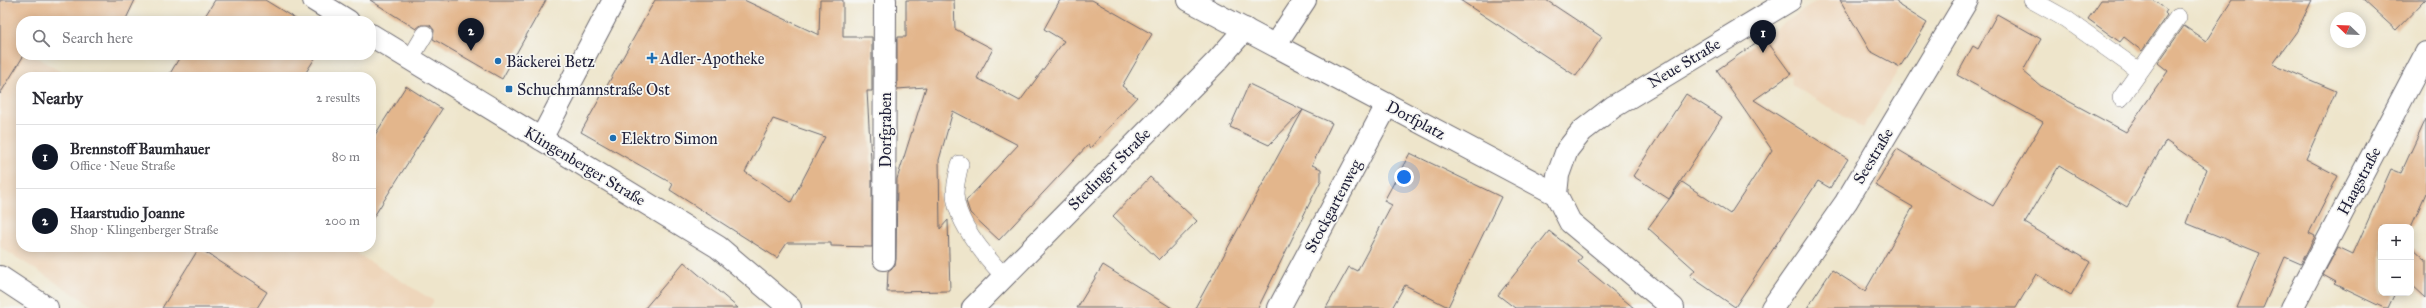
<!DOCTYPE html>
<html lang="en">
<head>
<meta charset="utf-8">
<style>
  body { margin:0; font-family:"IM FELL Great Primer",serif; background:#f2f2f3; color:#2b2b33 }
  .controls { position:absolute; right:12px; bottom:12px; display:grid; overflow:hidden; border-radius:8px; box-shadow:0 2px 10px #0003 }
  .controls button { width:36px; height:36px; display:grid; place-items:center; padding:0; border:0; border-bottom:1px solid #e1e1e2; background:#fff; color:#2b2b33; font:20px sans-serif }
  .compass { position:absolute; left:2330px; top:12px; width:36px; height:36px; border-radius:50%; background:#fff; box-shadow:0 2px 10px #0003; rotate:293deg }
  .you { position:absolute; left:1404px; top:177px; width:14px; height:14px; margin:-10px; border:3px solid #fff; border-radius:50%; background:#1a73e8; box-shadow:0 0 0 6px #1a73e833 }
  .badge { display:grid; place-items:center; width:26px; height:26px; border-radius:50%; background:#111827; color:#fff; font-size:13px; font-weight:700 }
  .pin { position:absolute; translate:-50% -33px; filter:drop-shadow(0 1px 2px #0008) }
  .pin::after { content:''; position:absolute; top:21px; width:14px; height:12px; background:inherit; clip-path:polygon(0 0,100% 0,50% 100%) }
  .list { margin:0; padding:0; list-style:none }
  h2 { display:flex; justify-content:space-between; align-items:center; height:52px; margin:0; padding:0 16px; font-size:17px }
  h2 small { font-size:13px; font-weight:400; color:#7c7c81 }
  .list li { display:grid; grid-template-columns:26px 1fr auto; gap:12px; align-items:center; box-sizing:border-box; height:64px; padding:0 16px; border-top:1px solid #e1e1e2 }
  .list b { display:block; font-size:15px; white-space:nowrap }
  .list p { margin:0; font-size:13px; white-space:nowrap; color:#7c7c81 }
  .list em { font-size:13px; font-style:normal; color:#7c7c81 }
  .icon { flex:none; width:22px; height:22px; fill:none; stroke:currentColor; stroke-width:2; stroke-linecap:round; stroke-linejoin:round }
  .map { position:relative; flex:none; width:2426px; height:308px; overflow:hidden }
  .search { position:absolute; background:#fff; box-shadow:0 2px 10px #0003; left:16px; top:16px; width:360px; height:44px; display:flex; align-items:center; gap:10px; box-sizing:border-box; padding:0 14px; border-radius:16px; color:#7c7c81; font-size:15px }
  .panel { position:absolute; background:#fff; box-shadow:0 2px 10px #0003; left:16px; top:72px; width:360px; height:180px; border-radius:16px }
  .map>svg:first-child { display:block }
  .built { fill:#eed6bb }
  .building { fill:#e3b68c; fill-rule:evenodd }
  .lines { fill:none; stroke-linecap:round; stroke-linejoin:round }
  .service-casing { stroke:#69666d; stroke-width:18 }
  .minor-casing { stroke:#69666d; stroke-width:24 }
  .tertiary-casing { stroke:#69666d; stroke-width:24 }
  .service { stroke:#fff; stroke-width:17 }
  .minor { stroke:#fff; stroke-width:22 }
  .tertiary { stroke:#fff; stroke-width:22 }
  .poi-dot { fill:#1f6fb2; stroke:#f6f6f2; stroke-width:1.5 }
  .labels { text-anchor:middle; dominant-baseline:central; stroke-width:3.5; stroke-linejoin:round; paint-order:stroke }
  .poi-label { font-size:16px; fill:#22223b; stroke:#f6f6f2; text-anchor:start }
  .street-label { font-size:16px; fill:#22223b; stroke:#f6f6f2 }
</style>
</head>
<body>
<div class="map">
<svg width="2426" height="308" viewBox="0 0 2426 308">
  <rect width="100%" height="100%" fill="#f6f6f2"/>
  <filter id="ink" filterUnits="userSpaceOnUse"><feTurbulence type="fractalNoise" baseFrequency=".025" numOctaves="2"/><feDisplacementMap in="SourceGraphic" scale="8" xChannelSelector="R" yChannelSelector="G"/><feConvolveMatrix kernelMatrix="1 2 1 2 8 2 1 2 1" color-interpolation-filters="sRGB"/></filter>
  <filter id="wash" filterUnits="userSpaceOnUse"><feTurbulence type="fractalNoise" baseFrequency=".012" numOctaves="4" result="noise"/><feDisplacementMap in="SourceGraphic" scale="16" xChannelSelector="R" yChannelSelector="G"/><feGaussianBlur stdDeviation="0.9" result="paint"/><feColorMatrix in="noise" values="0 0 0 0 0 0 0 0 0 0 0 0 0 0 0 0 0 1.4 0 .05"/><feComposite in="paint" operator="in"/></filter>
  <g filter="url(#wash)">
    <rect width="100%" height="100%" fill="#eee5cb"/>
    <!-- built -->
    <g class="built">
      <path d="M 1818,0 L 1840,0 L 1870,51 L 1900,67 L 1863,128 L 1792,85 L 1791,74 L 1764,37 Z"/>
      <path d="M 0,35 L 21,55 L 33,55 L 69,77 L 21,77 L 21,247 L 346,247 L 434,301 L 429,308 L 96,308 L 0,247 Z"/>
    </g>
    <g id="blocks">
      <!-- building -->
      <g class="building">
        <path d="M 0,0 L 135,0 L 125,21 L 21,21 L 21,55 L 24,55 L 0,94 Z"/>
        <path d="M 215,0 L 265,0 L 299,21 L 202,21 Z"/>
        <path d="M 370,0 L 546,0 L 502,79 L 433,39 L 434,30 L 430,25 L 421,25 L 416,29 Z"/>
        <path d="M 655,0 L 744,0 L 819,35 L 820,0 L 843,0 L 843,37 L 872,37 L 872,91 L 867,91 L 872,178 L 872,247 L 831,246 L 831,243 L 787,243 L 777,258 L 670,190 L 673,184 L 581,132 ZM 773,119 L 825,137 L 791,202 L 745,172 Z"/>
        <path d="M 906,0 L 954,0 L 955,29 L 993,49 L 977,78 L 1020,101 L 1064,41 L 1044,29 L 1060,0 L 1092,0 L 1152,34 L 1122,86 L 1137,97 L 1090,148 L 1088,145 L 999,240 L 970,213 L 966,201 L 1018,145 L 953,111 L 939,160 L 940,229 L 948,220 L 950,291 L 887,292 L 888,271 L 895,266 L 896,259 L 897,179 L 926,87 L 897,89 L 897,37 L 906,37 Z"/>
        <path d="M 1460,0 L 1546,0 L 1602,37 L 1576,76 Z"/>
        <path d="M 1840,0 L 1896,0 L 1900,6 L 1927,23 L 1900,67 L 1870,51 Z"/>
        <path d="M 2101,0 L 2153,0 L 2167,10 L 2165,13 L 2167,15 L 2142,51 L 2124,37 L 2120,42 L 2088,19 Z"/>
        <path d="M 2232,0 L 2312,0 L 2297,31 L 2273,64 L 2336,91 L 2306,159 L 2338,176 L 2309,233 L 2315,236 L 2301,264 L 2285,257 L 2263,308 L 2237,308 L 2260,253 L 2186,223 L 2207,169 L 2166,141 L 2127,207 L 2059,166 L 2025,223 L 2090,262 L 2071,295 L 2036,274 L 2016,308 L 1807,308 L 1832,270 L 1865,291 L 1913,207 L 1875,185 L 1897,149 L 1993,206 L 2043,122 L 1957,75 L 1973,46 L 1978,49 L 1997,14 L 2041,39 L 2023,71 L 2042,87 L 2126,132 L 2168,71 L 2158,63 L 2184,26 L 2206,41 Z"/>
        <path d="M 2363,0 L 2425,0 L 2396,30 Z"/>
        <path d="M 1764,37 L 1791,74 L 1754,100 L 1848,159 L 1830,188 L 1818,181 L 1735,307 L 1690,276 L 1695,270 L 1648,228 L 1682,182 L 1730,214 L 1772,150 L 1717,70 Z"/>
        <path d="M 181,55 L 317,55 L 303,77 L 168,77 Z"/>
        <path d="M 1249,84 L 1303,110 L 1269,145 L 1230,127 Z"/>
        <path d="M 406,86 L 442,109 L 371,221 L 371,141 Z"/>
        <path d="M 1686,94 L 1722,117 L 1669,199 L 1633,176 Z"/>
        <path d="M 1303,110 L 1332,123 L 1312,165 L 1321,169 L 1321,180 L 1258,308 L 1195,308 Z"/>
        <path d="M 2426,119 L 2426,193 L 2411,227 L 2381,227 L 2381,293 L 2395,293 L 2388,308 L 2384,308 L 2334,284 L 2336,282 L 2323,275 L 2338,247 L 2353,254 L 2391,169 L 2401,173 Z"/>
        <path d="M 1410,153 L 1501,197 L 1448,307 L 1405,285 L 1392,308 L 1326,308 L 1349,267 L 1357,271 L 1392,205 L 1384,201 Z"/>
        <path d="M 1150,177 L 1197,221 L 1159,260 L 1113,216 Z"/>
        <path d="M 1549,231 L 1582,257 L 1578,262 L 1634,308 L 1515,308 L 1498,295 Z"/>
        <path d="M 2411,246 L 2426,260 L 2426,298 L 2411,284 Z"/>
        <path d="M 199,248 L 267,292 L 257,308 L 162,308 Z"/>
        <path d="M 684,262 L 738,308 L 645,308 Z"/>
        <path d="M 1103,265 L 1172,308 L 1077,308 Z"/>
      </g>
    </g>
  </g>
  <g filter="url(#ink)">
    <use href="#blocks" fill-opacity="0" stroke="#69666d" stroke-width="1"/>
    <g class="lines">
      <defs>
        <g id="service">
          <path d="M 2032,0 L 2066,19 L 2139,71"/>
          <path d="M 410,59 L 425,34"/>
          <path d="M 2121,98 L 2178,17"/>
          <path d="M 960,164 C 958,173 955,184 955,194 C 956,222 985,256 1003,275"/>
        </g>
        <g id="minor">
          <path d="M 1189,0 L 1556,194"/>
          <path d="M 1275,45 L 1305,0"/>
          <path d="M 541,139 L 614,0"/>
          <path d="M 884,259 L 885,0"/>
          <path d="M 973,308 L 1217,61 L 1245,29"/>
          <path d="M 1279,308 L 1387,105"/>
          <path d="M 2292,308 L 2426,53"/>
        </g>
        <g id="tertiary">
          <path d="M 314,0 L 348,21"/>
          <path d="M 371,35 L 718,247 L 790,308"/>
          <path d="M 0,277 L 47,308"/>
          <path d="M 1673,308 L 1570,222 L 1556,194 L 1558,175 L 1567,150 L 1582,131 L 1613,107 L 1790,0"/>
          <path d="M 1772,308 L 1846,202 L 1967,0"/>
        </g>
      </defs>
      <!-- service casing -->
      <use href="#service" class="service-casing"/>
      <!-- minor casing -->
      <use href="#minor" class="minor-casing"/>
      <!-- tertiary casing -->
      <use href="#tertiary" class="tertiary-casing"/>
      <!-- service -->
      <use href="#service" class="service"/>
      <!-- minor -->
      <use href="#minor" class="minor"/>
      <!-- tertiary -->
      <use href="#tertiary" class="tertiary"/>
    </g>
  </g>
  <!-- markers -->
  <g class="poi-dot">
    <path d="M650 52h4v4h4v4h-4v4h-4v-4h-4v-4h4z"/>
    <circle cx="498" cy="61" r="4"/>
    <rect x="505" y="85" width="8" height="8" rx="2"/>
    <circle cx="613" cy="138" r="4"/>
  </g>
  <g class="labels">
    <!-- poi labels -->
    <g class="poi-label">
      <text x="660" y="58">Adler-Apotheke</text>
      <text x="506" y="61">Bäckerei Betz</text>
      <text x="517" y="89">Schuchmannstraße Ost</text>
      <text x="621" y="138">Elektro Simon</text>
    </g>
    <!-- street labels -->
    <g class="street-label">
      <text transform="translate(1684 63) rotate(-31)">Neue Straße</text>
      <text transform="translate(1416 120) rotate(28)">Dorfplatz</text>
      <text transform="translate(885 130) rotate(-90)">Dorfgraben</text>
      <text transform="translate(1873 156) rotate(-59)">Seestraße</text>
      <text transform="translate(585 166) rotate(31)">Klingenberger Straße</text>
      <text transform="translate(1109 169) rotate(-45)">Stedinger Straße</text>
      <text transform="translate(2359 181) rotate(-62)">Haagstraße</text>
      <text transform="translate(1333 206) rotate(-62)">Stockgartenweg</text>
    </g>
  </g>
</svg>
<div class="controls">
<button>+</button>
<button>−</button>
</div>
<svg class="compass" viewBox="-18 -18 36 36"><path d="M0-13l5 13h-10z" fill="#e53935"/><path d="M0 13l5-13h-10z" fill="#7c7c81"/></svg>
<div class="you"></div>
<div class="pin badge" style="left:1763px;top:53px">1</div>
<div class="pin badge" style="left:471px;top:51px">2</div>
<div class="search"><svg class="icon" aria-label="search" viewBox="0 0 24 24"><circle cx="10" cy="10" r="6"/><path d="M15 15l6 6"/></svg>Search here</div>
<section class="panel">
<h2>Nearby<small>2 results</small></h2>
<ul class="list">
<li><span class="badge">1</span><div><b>Brennstoff Baumhauer</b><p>Office · Neue Straße</p></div><em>80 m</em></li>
<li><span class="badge">2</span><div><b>Haarstudio Joanne</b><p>Shop · Klingenberger Straße</p></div><em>200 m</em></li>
</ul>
</section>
</div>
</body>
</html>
